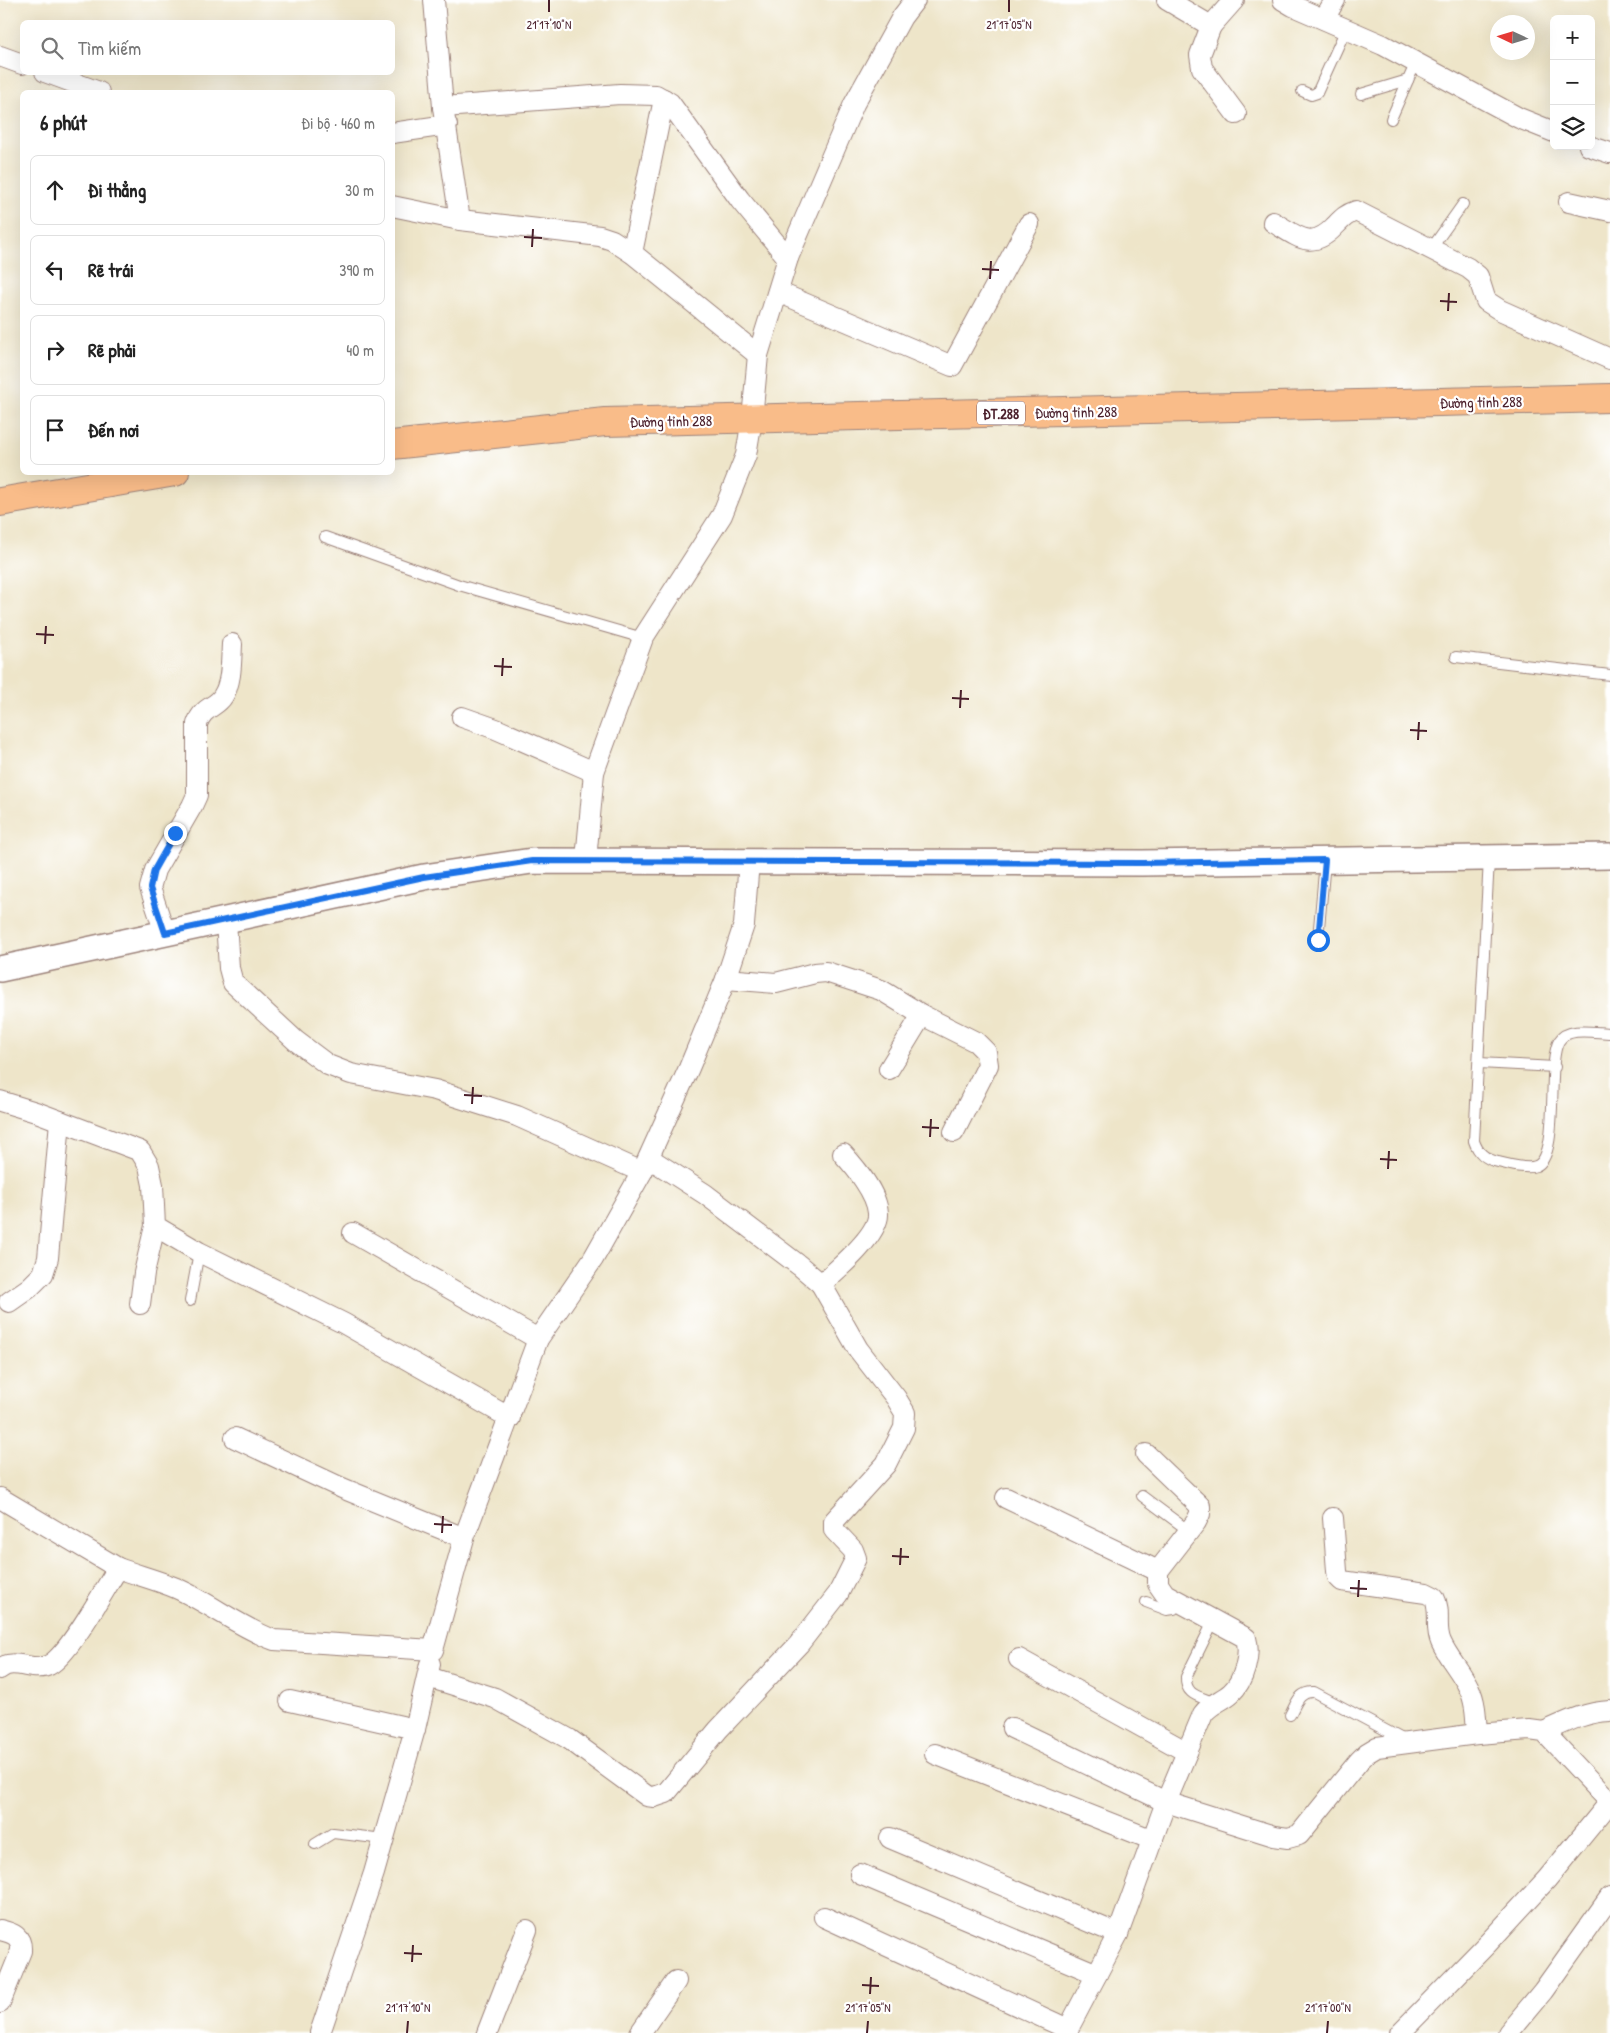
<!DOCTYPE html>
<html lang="vi">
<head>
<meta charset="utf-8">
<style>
  body { margin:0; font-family:"Patrick Hand",sans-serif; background:#f6f6f6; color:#222 }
  .controls { position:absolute; right:15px; top:15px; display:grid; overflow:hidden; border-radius:8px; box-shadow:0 5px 20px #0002 }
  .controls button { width:45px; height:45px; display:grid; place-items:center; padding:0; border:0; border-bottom:1px solid #e0e0e0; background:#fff; color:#222; font:25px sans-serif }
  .compass { position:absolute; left:1490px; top:15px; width:45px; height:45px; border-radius:50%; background:#fff; box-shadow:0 5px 20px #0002; rotate:274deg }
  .stop { position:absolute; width:15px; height:15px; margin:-11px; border:4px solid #1a73e8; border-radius:50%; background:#fff }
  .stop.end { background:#1a73e8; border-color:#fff; box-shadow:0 1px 5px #0008 }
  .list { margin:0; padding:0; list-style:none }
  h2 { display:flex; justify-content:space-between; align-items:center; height:65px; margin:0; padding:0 20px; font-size:21px }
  h2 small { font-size:16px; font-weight:400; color:#767676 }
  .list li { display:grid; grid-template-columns:32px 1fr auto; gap:15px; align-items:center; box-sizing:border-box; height:70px; margin:0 10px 10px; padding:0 10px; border:1px solid #e0e0e0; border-radius:8px }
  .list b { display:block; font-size:19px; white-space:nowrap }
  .list em { font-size:16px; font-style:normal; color:#767676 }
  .icon { flex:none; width:28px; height:28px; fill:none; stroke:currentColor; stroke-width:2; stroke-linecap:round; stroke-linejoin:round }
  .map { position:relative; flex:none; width:1610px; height:2033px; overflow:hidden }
  .search { position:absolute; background:#fff; box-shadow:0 5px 20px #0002; left:20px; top:20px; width:375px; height:55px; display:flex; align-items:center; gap:12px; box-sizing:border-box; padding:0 18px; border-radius:8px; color:#767676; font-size:19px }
  .panel { position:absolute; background:#fff; box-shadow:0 5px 20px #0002; left:20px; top:90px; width:375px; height:385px; border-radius:8px }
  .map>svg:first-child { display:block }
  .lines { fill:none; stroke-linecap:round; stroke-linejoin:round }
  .service-casing { stroke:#9c827a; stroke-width:12 }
  .minor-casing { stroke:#9c827a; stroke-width:22 }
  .tertiary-casing { stroke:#9c827a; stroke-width:28 }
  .primary-casing { stroke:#9c827a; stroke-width:30 }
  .service { stroke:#fff; stroke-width:10 }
  .minor { stroke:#fff; stroke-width:20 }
  .tertiary { stroke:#fff; stroke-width:25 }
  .primary { stroke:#f9bc89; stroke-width:28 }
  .route { stroke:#1a73e8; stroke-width:6 }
  .ticks { fill:none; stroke:#4a1f2b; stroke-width:2 }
  .labels { text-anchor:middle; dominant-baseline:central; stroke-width:4.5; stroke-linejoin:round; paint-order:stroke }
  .shield { fill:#fff; stroke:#80626b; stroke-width:1 }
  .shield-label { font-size:14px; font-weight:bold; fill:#4a1f2b }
  .street-label { font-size:15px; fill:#4a1f2b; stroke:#fff }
  .ticks-label { font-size:12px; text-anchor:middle; fill:#4a1f2b; stroke:#fff; stroke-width:4.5; stroke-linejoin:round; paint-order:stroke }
</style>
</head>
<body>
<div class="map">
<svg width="1610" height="2033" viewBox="0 0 1610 2033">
  <rect width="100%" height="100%" fill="#fff"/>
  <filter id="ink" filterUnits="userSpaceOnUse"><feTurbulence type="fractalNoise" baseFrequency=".02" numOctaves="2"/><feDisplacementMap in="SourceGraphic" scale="10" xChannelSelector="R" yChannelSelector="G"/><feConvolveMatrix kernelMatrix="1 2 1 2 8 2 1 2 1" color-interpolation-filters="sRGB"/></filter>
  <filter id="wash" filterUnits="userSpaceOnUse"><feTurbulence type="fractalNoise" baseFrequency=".0096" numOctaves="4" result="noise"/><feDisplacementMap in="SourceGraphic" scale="20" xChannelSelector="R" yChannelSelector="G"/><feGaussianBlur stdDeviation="1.12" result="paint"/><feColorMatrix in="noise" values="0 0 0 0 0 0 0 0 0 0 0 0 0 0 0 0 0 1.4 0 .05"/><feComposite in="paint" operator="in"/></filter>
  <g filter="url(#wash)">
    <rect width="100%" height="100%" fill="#eee5c9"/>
  </g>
  <g filter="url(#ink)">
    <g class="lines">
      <defs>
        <g id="service">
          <path d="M 1302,91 L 1311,95 L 1317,93 L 1346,29"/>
          <path d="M 1361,94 L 1408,80"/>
          <path d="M 1391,119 L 1416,62"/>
          <path d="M 1431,249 L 1463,204"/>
          <path d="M 325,537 L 459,585 L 643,638"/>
          <path d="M 1456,657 L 1610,675"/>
          <path d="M 1489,859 L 1474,1141 C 1478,1153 1485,1159 1498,1162 C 1508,1164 1526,1170 1536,1166 C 1561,1157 1546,1062 1559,1041 C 1568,1026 1596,1033 1610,1033"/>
          <path d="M 1318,939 L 1325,861"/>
          <path d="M 1479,1063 L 1555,1067"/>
          <path d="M 190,1301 L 199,1252"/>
          <path d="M 1142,1496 L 1189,1531"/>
          <path d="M 1146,1602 L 1167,1610 L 1174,1609 L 1180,1602"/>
          <path d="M 1214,1620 L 1186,1677 C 1185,1696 1200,1696 1215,1703"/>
          <path d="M 1290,1715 C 1296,1704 1299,1691 1314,1692 L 1406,1741"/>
          <path d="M 315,1844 L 333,1833 L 384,1839"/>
        </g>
        <g id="minor">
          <path d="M 434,0 L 443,107 L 460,220"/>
          <path d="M 1167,0 L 1211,26 L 1234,0"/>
          <path d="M 1283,0 L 1293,6 L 1383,45 L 1519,118 L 1554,132"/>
          <path d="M 1324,19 L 1335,0"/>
          <path d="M 1211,26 L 1200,55 L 1202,68 L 1236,114"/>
          <path d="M 0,56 L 22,64"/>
          <path d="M 45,72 L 99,92"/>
          <path d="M 443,107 L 620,94 L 656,95 L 670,103 L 740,200 L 788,258"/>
          <path d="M 392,133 L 447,125"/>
          <path d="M 1589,146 L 1610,153"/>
          <path d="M 1569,202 L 1610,211"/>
          <path d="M 392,206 L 460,220 L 600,236 L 612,240 L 632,253 L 758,355"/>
          <path d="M 1273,222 C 1297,236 1311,251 1334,227 C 1341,220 1346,214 1356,211 L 1468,268 L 1478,276 L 1486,301 L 1500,310 L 1610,359"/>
          <path d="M 632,253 L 664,99"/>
          <path d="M 778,292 L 952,366 L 1029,224"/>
          <path d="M 462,717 L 496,729 L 594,772"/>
          <path d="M 586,860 L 594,772 L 643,638 L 722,515 L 746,455 L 752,419 L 758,355 L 788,258 L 854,104 L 902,17 L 915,0"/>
          <path d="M 226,921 L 229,968 L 233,983 L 296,1041 L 328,1065 L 351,1074 L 435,1090 L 517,1116 L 642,1172"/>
          <path d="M 165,933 L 150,888 L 155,870 L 192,806 L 197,795 L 197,724 C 203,706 216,708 223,696 C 232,682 231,660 232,644"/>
          <path d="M 726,979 L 776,983 L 815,973 L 826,972 L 881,990 L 922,1015 L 976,1042 L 986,1052 L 988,1065 L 954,1132"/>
          <path d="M 889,1069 L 922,1015"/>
          <path d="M 0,1101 L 39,1113 L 140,1151 L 149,1166 L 153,1185 L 155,1226 L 199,1252 L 343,1323 L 510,1418"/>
          <path d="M 353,1233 L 538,1339"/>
          <path d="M 821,1284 C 836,1271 880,1234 878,1213 C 877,1194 856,1168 843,1154"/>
          <path d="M 9,1302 L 29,1288 L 43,1274 L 48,1258 L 60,1121"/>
          <path d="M 140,1304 L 144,1273 L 155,1226"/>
          <path d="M 235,1438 L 342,1488 L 464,1538"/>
          <path d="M 0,1498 L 118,1568 C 104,1590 69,1655 49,1665 C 34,1673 13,1657 0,1669"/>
          <path d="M 1006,1498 L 1158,1571"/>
          <path d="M 1333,1518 L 1337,1571 L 1338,1577 L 1342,1581 L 1426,1593 L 1434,1597 C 1442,1612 1434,1626 1441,1642 C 1448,1658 1461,1671 1469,1688 C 1476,1702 1476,1718 1477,1734 L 1529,1730 L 1544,1732 L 1610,1802"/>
          <path d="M 118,1568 C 137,1575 157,1580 176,1588 C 210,1603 239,1627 274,1640 L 433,1650 L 464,1538 L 538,1339 L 593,1259 L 642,1172 L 689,1068 L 726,979 L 744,925 L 749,861"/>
          <path d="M 1019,1659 L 1187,1752"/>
          <path d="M 428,1677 L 495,1698 L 569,1739 L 647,1796 L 654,1797 L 666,1793 L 718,1730 L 799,1644 L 838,1594 L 856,1558 L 853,1550 L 834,1530 L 834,1521 L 886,1464 L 904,1428 L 905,1413 L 896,1398 L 858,1349 L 821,1284 L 800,1266 L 705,1194 L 649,1158"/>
          <path d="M 290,1701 L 415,1729"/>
          <path d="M 1012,1728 L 1166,1802 L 1203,1714 C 1210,1704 1222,1701 1231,1693 C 1244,1681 1251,1655 1246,1638 L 1165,1594 L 1158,1584 L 1158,1571 L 1196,1522 L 1200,1514 L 1200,1506 L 1146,1454"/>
          <path d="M 1544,1732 C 1566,1722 1585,1712 1610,1711"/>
          <path d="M 935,1754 L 1153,1840"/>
          <path d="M 890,1838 L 1118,1934"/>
          <path d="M 860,1874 L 1097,1974"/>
          <path d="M 824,1917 L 1068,2029"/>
          <path d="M 0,1930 C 13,1933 22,1936 21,1951 L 0,2003"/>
          <path d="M 320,2033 L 374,1873 L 415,1729 L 430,1664"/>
          <path d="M 487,2033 L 527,1930"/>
          <path d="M 640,2033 L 676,1981"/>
          <path d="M 1066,2033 L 1118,1934 L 1166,1802 L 1274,1836 L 1288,1838 L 1299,1835 L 1359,1761 L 1367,1753 L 1377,1747 L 1477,1734"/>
          <path d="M 1400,2033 L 1488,1943 L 1547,1879 L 1610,1802"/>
          <path d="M 1508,2033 L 1543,1991 L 1610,1897"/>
        </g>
        <path id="tertiary" d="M 0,969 L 424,877 L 532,861 L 1142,863 L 1610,856"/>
        <g id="primary">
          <path d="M 392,445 L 605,422 L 1610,398"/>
          <path d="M 0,502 L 175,472"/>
        </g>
      </defs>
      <!-- service casing -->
      <use href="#service" class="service-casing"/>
      <!-- minor casing -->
      <use href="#minor" class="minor-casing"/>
      <!-- tertiary casing -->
      <use href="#tertiary" class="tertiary-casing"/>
      <!-- primary casing -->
      <use href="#primary" class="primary-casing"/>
      <!-- service -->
      <use href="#service" class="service"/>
      <!-- minor -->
      <use href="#minor" class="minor"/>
      <!-- tertiary -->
      <use href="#tertiary" class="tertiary"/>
      <!-- primary -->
      <use href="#primary" class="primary"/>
    </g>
  </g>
  <g class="lines" filter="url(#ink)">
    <!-- route -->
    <path class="route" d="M 175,833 L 154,870 L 150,888 L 165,933 L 424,877 L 532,861 L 1142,863 L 1325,860 L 1318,940"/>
  </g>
  <!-- ticks -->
  <path class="ticks" d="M 549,12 L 549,0M 1009,12 L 1009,0M 524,237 L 542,238M 532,247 L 533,229M 982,269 L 999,270M 990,279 L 991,261M 1440,301 L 1457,302M 1448,311 L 1449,293M 36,634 L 54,635M 45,644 L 46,626M 494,666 L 512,667M 502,676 L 503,658M 952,698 L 969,699M 960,708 L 961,690M 1410,730 L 1427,731M 1418,740 L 1419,722M 464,1095 L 482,1096M 472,1104 L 473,1087M 922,1127 L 939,1128M 930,1137 L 931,1119M 1380,1159 L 1397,1160M 1388,1169 L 1389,1151M 434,1524 L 452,1525M 442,1533 L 443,1516M 892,1556 L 909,1557M 900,1565 L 901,1548M 1350,1588 L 1367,1589M 1358,1597 L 1359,1580M 404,1953 L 422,1954M 412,1962 L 413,1945M 862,1985 L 879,1986M 870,1994 L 871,1977M 407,2033 L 408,2021M 867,2033 L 868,2021M 1327,2033 L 1328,2021"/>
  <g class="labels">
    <!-- shield labels -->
    <rect class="shield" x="977" y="401.5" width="48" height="23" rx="4"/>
    <g class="shield-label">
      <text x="1001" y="413">ĐT.288</text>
    </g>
    <!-- street labels -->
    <g class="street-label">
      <text transform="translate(1481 402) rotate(-1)">Đường tỉnh 288</text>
      <text transform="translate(1076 412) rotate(-1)">Đường tỉnh 288</text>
      <text transform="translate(671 421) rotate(-1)">Đường tỉnh 288</text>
    </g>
  </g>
  <g class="ticks-label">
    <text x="549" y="29">21°17'10"N</text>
    <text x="1009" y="29">21°17'05"N</text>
    <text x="408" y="2012">21°17'10"N</text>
    <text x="868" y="2012">21°17'05"N</text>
    <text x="1328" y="2012">21°17'00"N</text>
  </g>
</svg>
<div class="controls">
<button>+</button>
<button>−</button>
<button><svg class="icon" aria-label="layers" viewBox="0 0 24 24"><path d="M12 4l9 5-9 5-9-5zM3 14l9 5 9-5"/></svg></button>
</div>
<svg class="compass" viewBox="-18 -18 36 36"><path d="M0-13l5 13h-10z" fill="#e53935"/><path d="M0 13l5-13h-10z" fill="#767676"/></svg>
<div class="stop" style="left:1318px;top:940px"></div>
<div class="stop end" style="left:175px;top:833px"></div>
<div class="search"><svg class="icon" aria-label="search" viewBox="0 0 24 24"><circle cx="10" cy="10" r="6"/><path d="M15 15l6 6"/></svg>Tìm kiếm</div>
<section class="panel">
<h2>6 phút<small>Đi bộ · 460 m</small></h2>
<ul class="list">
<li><svg class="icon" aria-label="ahead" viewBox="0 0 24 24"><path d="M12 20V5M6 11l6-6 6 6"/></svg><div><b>Đi thẳng</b></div><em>30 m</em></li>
<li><svg class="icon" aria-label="left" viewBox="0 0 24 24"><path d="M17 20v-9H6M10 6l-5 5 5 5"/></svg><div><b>Rẽ trái</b></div><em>390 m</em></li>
<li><svg class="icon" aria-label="right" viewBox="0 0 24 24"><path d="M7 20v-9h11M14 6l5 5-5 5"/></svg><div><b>Rẽ phải</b></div><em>40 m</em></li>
<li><svg class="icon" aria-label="arrive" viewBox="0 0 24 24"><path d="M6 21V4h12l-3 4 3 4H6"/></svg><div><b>Đến nơi</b></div></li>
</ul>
</section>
</div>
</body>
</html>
